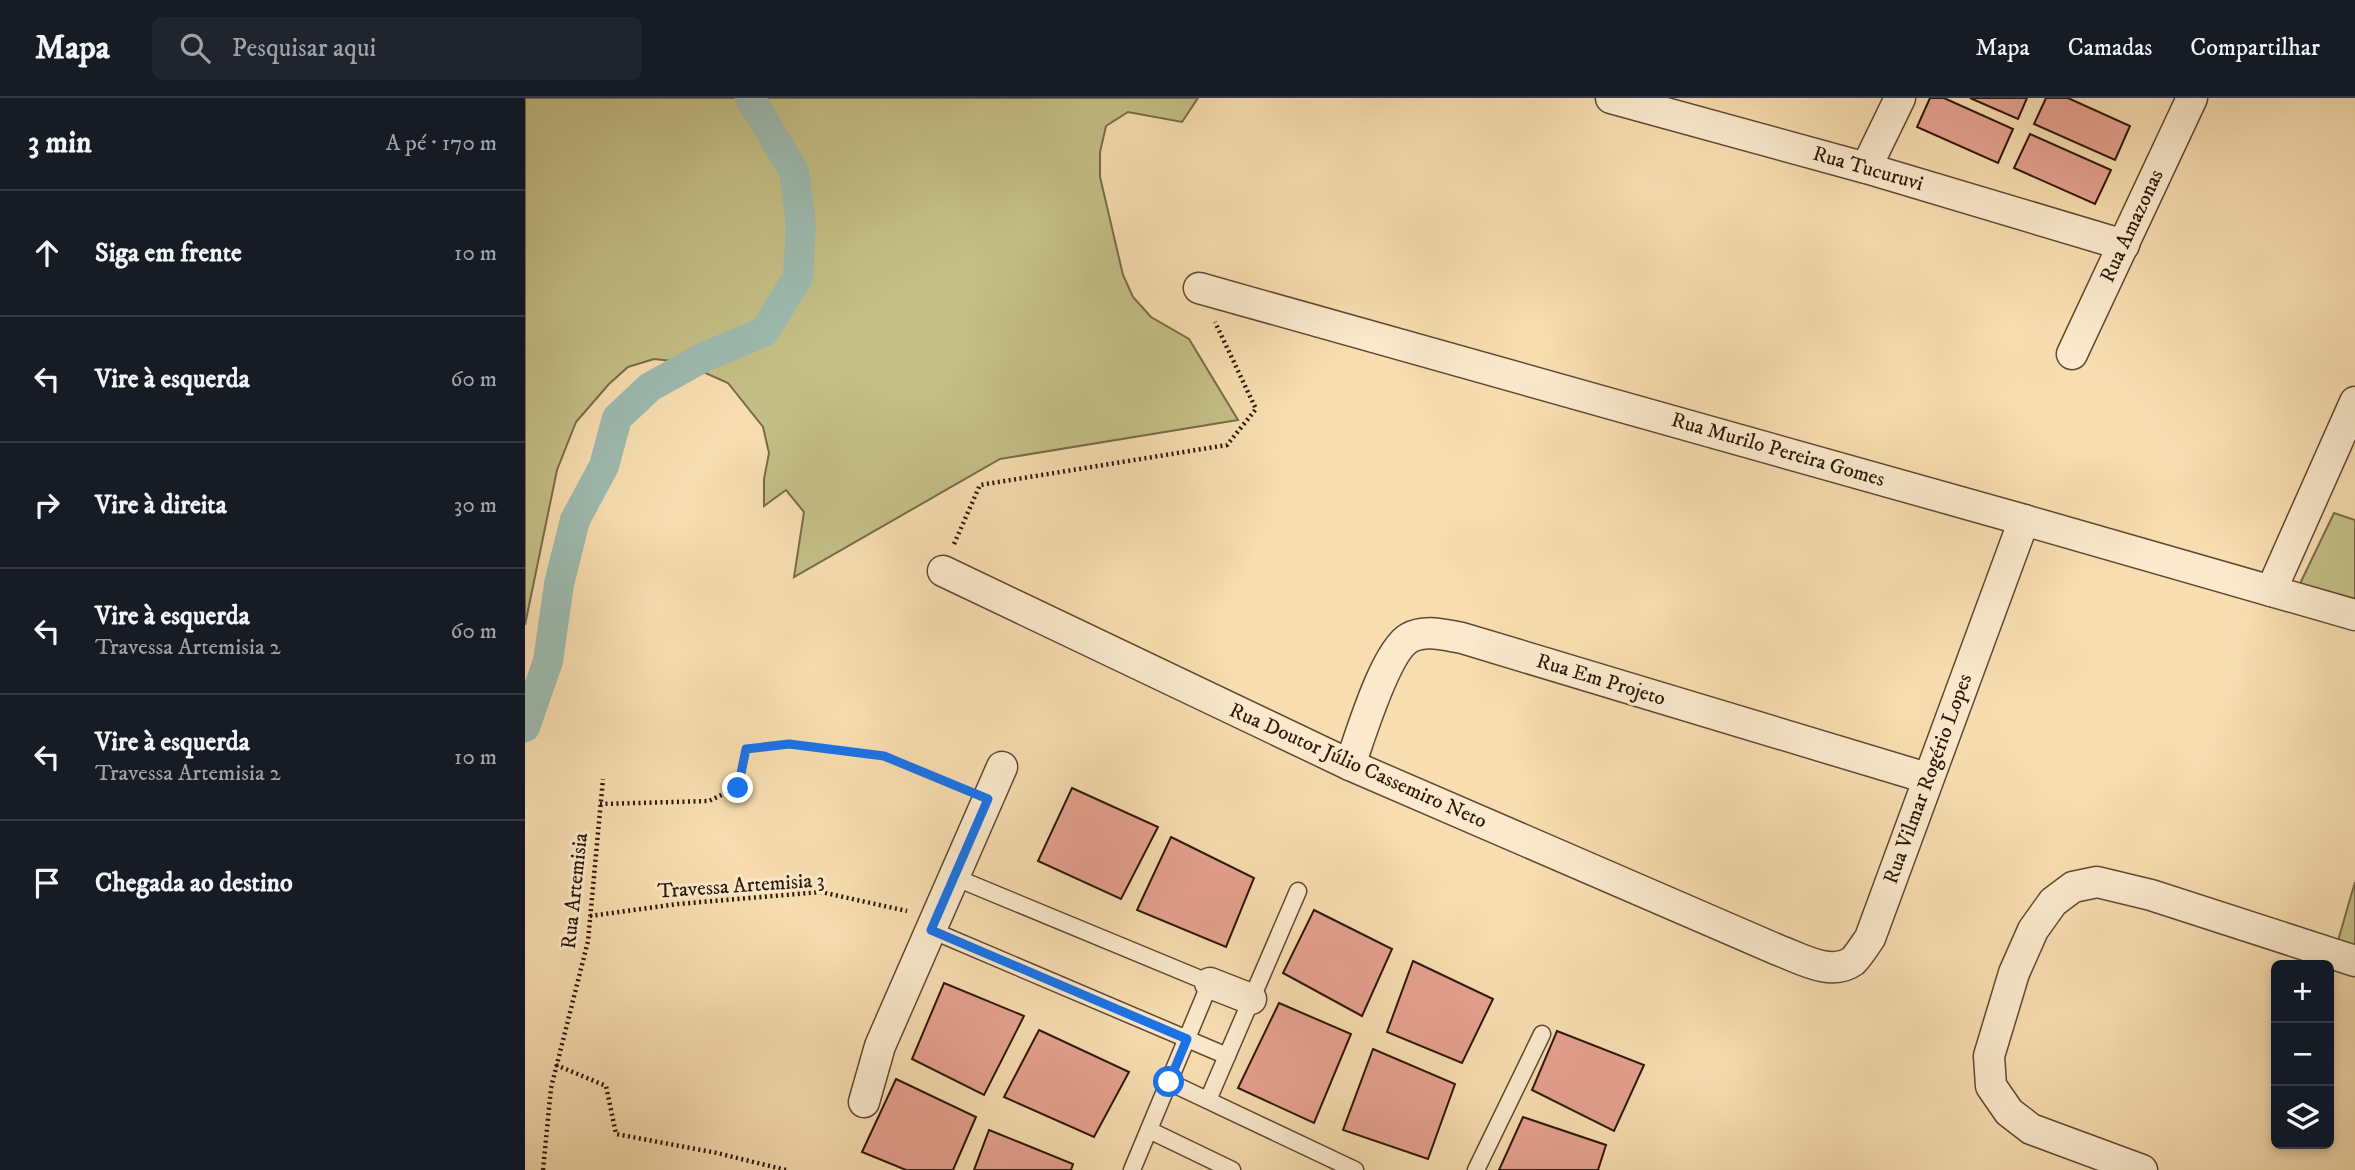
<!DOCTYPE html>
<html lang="pt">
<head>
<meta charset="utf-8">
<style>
  body { margin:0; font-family:"IM FELL DW Pica",serif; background:#20242c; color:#f1f3f6 }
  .controls { position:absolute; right:21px; bottom:21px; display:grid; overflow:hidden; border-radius:10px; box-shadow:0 4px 10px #0003 }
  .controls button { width:63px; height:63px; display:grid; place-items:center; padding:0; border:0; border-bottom:2px solid #363941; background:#171b24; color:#f1f3f6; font:35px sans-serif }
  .stop { position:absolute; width:21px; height:21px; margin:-16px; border:5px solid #1a73e8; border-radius:50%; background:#fff }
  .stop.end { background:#1a73e8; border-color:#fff; box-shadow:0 2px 7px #0008 }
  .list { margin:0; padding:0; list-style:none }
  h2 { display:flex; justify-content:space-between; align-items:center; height:91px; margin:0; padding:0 28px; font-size:30px }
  h2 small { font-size:23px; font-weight:400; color:#9ea1a6 }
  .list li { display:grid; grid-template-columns:46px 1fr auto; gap:21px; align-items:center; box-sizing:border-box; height:126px; padding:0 28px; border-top:2px solid #363941 }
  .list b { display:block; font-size:26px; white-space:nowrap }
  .list p { margin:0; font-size:23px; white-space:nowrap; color:#9ea1a6 }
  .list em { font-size:23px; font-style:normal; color:#9ea1a6 }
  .icon { flex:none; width:38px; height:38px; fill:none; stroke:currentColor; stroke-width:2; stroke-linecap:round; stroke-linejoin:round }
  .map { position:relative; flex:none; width:1830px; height:1072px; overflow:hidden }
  header { display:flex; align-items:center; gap:42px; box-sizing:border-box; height:98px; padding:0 35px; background:#171b24; border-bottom:2px solid #363941 }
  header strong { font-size:33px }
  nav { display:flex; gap:38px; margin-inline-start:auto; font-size:24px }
  .search { width:490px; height:63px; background:#20242c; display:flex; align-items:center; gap:18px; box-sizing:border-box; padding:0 24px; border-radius:10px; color:#9ea1a6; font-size:26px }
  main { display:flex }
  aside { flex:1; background:#171b24 }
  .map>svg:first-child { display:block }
  .green { fill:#c4bf86; stroke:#796c47; stroke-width:2 }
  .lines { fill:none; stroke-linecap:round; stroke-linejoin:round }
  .canal { stroke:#9dbbb0; stroke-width:30 }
  .building { fill:#e6a18f; stroke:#2e1808; stroke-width:2 }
  .service-casing { stroke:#604932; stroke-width:19 }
  .minor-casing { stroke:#604932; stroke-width:33 }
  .path { stroke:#2e1808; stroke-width:4.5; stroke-dasharray:2 3.5; stroke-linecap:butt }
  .service { stroke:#fae9cc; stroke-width:16 }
  .minor { stroke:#fae9cc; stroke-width:30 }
  .route { stroke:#1a73e8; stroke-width:9 }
  .labels { text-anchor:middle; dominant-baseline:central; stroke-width:6; stroke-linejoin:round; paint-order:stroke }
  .street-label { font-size:21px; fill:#2e1808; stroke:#fae9cc }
</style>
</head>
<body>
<header>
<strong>Mapa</strong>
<div class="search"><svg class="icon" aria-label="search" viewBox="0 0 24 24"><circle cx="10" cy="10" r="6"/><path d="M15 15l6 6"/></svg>Pesquisar aqui</div>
<nav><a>Mapa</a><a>Camadas</a><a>Compartilhar</a></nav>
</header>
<main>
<aside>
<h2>3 min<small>A pé · 170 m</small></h2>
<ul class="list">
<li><svg class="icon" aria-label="ahead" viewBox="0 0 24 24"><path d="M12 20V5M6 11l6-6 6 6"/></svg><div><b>Siga em frente</b></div><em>10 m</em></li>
<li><svg class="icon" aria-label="left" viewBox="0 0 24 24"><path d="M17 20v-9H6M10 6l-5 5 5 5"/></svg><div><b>Vire à esquerda</b></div><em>60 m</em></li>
<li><svg class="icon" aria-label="right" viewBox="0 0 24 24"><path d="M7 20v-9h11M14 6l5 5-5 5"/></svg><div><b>Vire à direita</b></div><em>30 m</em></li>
<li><svg class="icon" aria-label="left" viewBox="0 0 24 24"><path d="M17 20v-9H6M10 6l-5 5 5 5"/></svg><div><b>Vire à esquerda</b><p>Travessa Artemisia 2</p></div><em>60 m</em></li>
<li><svg class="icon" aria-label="left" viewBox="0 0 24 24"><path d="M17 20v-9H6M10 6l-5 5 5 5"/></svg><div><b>Vire à esquerda</b><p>Travessa Artemisia 2</p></div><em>10 m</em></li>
<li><svg class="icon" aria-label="arrive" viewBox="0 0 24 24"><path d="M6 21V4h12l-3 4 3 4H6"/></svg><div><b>Chegada ao destino</b></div></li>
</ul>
</aside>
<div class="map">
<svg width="1830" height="1072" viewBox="0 0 1830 1072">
  <rect width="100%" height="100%" fill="#f7ddb0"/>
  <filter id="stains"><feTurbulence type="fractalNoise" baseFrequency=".00286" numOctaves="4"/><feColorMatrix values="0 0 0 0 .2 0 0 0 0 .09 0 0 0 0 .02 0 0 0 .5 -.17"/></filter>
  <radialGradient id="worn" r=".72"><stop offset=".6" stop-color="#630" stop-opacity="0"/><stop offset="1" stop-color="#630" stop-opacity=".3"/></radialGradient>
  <!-- green -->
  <g class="green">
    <path d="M 0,0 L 673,0 L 657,24 L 603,14 L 581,28 L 575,54 L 575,79 L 598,177 L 608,199 L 626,219 L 664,241 L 713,322 L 475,361 L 269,479 L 279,414 L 261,392 L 239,408 L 239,381 L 244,355 L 238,329 L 203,285 L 156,264 L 129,261 L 103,269 L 84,286 L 51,324 L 32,372 L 0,527 Z"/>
    <path d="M 1809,415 L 1830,422 L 1830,510 L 1772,492 Z"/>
    <path d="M 1830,784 L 1830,858 L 1810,853 Z"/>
  </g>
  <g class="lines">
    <!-- canal -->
    <path class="canal" d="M 0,629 L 23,563 L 34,486 L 50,422 L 79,368 L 92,320 L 125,289 L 179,259 L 239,234 L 273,179 L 276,127 L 269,73 L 225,0"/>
  </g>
  <!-- building -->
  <g class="building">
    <path d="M 1405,0 L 1419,0 L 1488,31 L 1473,65 L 1392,29 Z"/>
    <path d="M 1445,0 L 1502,0 L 1493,21 Z"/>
    <path d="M 1521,0 L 1543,0 L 1605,28 L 1590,62 L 1509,26 Z"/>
    <path d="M 1505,36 L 1586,72 L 1570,106 L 1489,70 Z"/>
    <path d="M 547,690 L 633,729 L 596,801 L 513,763 Z"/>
    <path d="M 646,739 L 729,780 L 701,849 L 612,812 Z"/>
    <path d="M 789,812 L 867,851 L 837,918 L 758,875 Z"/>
    <path d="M 888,863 L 968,901 L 937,965 L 862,934 Z"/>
    <path d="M 419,885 L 499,918 L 459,997 L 387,961 Z"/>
    <path d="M 754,905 L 826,936 L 789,1025 L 713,990 Z"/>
    <path d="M 514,932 L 604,974 L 569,1039 L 479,999 Z"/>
    <path d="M 1032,933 L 1119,967 L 1089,1033 L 1007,992 Z"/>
    <path d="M 848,951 L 930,986 L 903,1061 L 818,1032 Z"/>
    <path d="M 371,981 L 451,1019 L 428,1072 L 381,1072 L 337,1054 Z"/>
    <path d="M 998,1019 L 1081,1047 L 1073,1072 L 974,1072 Z"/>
    <path d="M 464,1032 L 548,1066 L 546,1072 L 449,1072 Z"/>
  </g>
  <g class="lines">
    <defs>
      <g id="service">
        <path d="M 429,779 L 685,885 L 607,1072"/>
        <path d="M 406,832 L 702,958"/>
        <path d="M 644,984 L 830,1072"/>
        <path d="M 683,1002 L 773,793"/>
        <path d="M 624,1032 L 707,1072"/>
        <path d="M 951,1072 L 1017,936"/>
      </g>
      <g id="minor">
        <path d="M 1086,0 L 1341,70 L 1599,147"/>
        <path d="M 1341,70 L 1375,0"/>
        <path d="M 674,190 L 1499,422 L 1830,517"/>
        <path d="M 1547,256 L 1667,0"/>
        <path d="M 418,473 L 825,667 L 1253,852 C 1275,860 1306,879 1328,863 C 1334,857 1340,847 1345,840 L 1499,422"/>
        <path d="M 1746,493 L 1830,304"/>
        <path d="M 825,667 C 835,639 860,554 884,540 C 901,531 919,537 937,540 L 1402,680"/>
        <path d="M 685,885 L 726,901"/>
        <path d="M 339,1004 L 355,948 L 477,669"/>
        <path d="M 1617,1072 L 1506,1031 L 1484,1014 L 1466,988 L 1464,958 L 1489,875 L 1508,832 L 1528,804 L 1548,789 L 1572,784 L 1626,797 L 1830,863"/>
      </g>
    </defs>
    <!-- service casing -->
    <use href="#service" class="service-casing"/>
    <!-- minor casing -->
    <use href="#minor" class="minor-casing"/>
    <!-- path -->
    <g class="path">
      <path d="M 429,446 L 455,387 L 702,347 L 731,311 L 690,224"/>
      <path d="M 75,706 L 184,703 L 213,689 L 221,651 L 264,646 L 359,658 L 437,690"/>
      <path d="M 65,818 L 153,806 L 296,794 L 382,813"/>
      <path d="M 31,967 L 81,988 L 91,1036 L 192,1055 L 261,1072"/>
      <path d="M 18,1072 L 26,990 L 63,843 L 78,681"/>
    </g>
    <!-- service -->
    <use href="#service" class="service"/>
    <!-- minor -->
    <use href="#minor" class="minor"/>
  </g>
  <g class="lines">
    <!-- route -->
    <path class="route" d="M 213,690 L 221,651 L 264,646 L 359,658 L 463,701 L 406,832 L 662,941 L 644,984"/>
  </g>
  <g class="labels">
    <!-- street labels -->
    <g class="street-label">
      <text transform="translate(1343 71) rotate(16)">Rua Tucuruvi</text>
      <text transform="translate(1607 128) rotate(-65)">Rua Amazonas</text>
      <text transform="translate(1253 352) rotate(16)">Rua Murilo Pereira Gomes</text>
      <text transform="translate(1076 582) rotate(17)">Rua Em Projeto</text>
      <text transform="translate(833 668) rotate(24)">Rua Doutor Júlio Cassemiro Neto</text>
      <text transform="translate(1403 681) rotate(-70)">Rua Vilmar Rogério Lopes</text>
      <text transform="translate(216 788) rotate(-4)">Travessa Artemisia 3</text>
      <text transform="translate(50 793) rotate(-84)">Rua Artemisia</text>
    </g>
  </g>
  <rect width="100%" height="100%" filter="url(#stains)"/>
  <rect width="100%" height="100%" fill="url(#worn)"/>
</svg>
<div class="controls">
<button>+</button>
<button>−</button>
<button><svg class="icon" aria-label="layers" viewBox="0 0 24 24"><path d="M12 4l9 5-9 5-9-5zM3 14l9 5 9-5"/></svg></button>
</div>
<div class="stop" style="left:644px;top:984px"></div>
<div class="stop end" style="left:213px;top:690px"></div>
</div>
</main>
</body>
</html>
